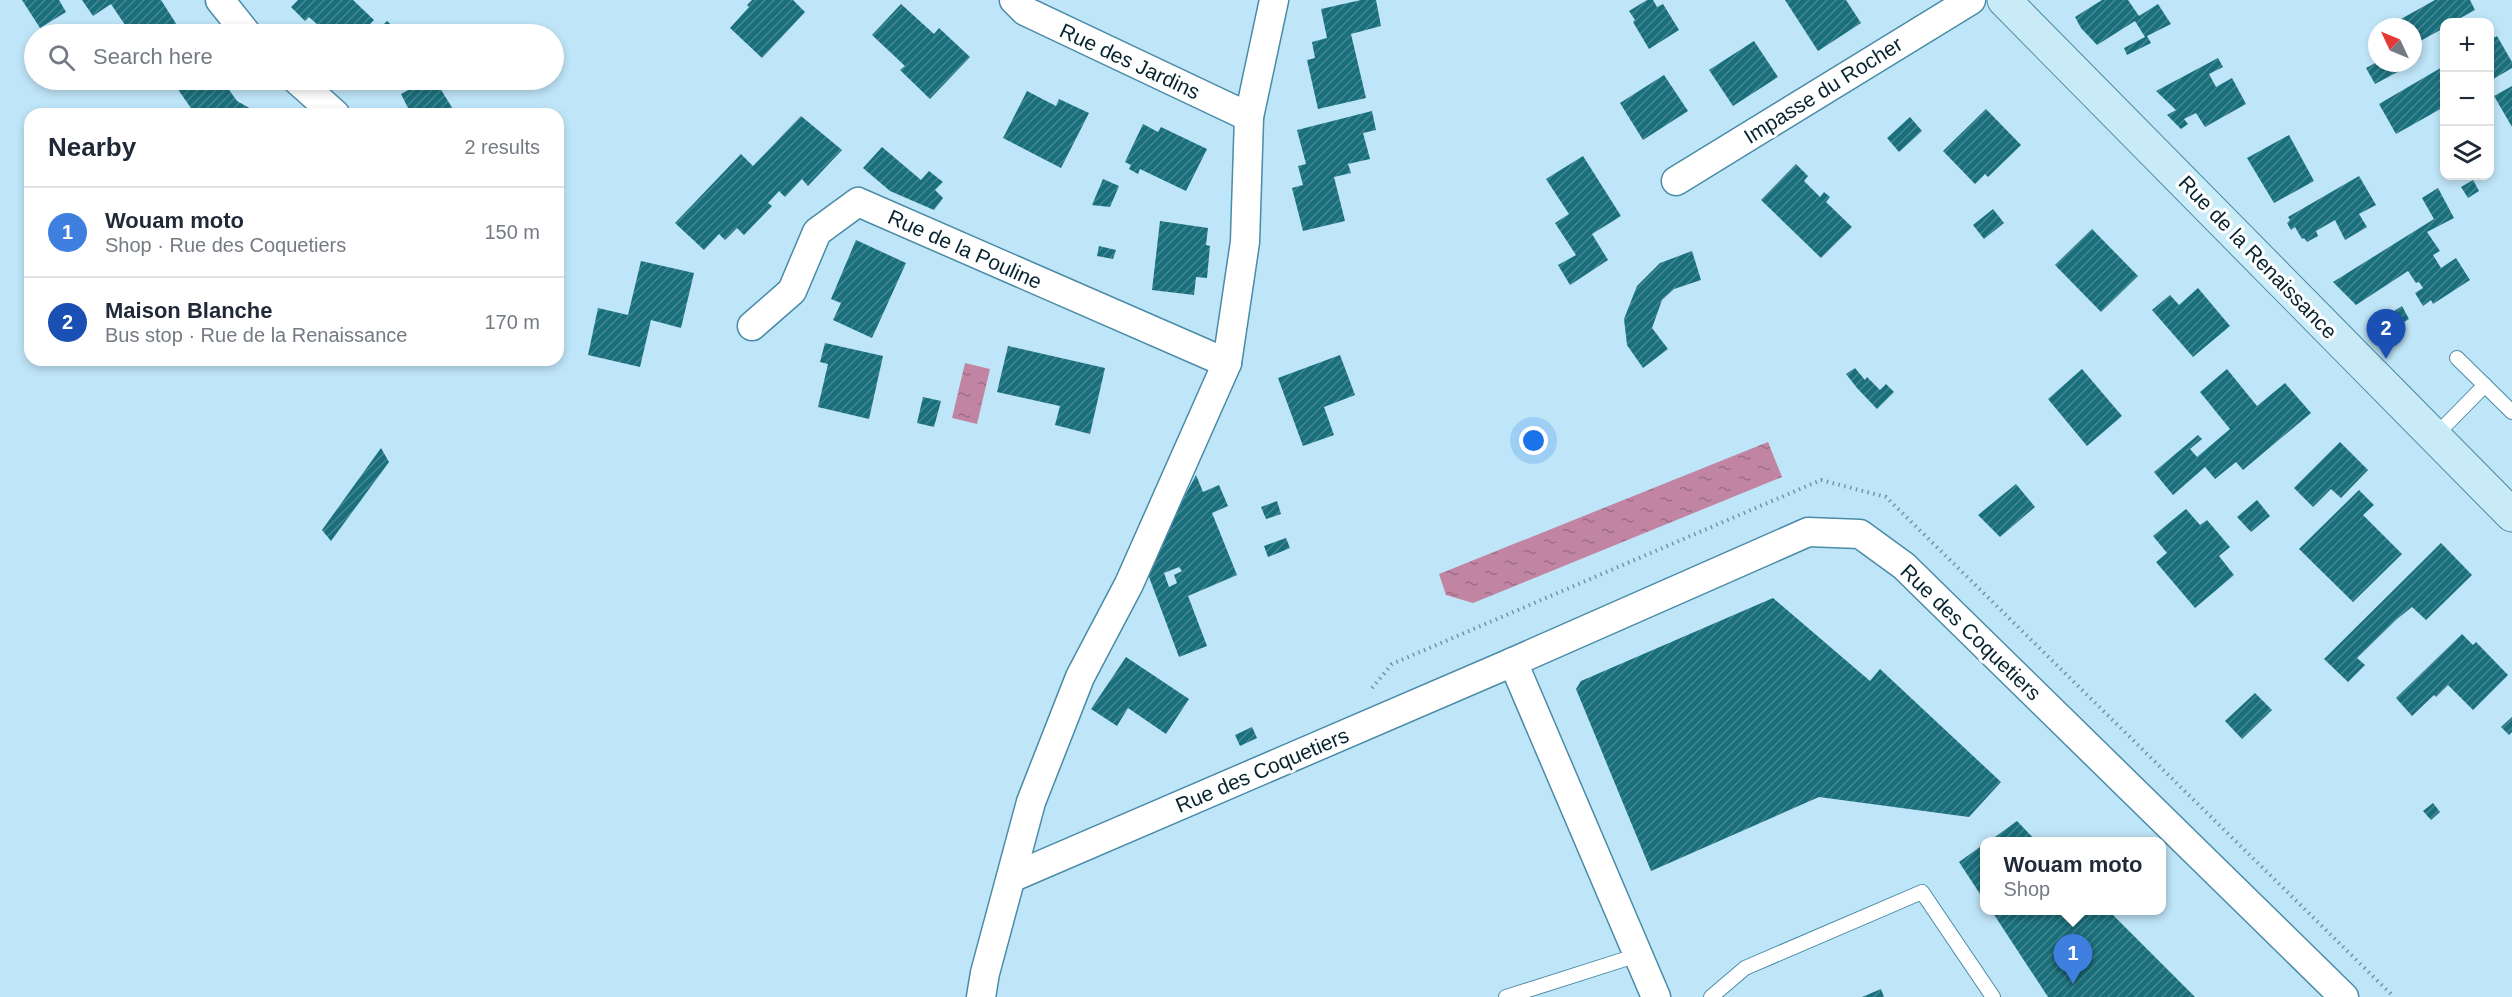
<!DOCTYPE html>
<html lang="en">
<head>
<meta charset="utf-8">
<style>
  body { margin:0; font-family:Arial,sans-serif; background:#f6f6f7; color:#1f2937 }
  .controls { position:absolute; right:18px; top:18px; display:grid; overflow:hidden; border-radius:12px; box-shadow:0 3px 9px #0003 }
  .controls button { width:54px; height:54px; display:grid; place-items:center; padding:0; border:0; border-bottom:2px solid #e0e1e3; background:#fff; color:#1f2937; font:30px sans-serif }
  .compass { position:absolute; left:2368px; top:18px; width:54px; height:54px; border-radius:50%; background:#fff; box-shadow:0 3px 9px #0003; rotate:314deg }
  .you { position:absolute; left:1534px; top:441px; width:21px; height:21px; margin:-15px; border:4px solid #fff; border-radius:50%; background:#1a73e8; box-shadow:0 0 0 9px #1a73e833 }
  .badge { display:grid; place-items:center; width:39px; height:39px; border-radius:50%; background:#ea580c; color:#fff; font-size:20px; font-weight:700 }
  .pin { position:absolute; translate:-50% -50px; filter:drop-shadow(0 2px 3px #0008) }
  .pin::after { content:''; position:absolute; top:32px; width:21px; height:18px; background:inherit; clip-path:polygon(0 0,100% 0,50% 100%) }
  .popup { position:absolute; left:1980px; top:837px; width:186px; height:78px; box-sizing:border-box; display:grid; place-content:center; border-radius:12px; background:#fff; filter:drop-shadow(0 2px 4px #0005); font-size:20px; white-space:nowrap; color:#747a83 }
  .popup b { font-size:22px; color:#1f2937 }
  .popup::after { content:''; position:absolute; left:50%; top:100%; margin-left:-12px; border:12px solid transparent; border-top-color:#fff }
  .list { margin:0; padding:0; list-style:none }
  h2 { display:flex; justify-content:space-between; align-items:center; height:78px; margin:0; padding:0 24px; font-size:26px }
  h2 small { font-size:20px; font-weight:400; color:#747a83 }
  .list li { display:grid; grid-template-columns:39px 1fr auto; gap:18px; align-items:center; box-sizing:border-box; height:90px; padding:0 24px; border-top:2px solid #e0e1e3 }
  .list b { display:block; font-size:22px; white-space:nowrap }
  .list p { margin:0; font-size:20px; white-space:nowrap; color:#747a83 }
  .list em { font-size:20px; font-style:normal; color:#747a83 }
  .icon { flex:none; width:33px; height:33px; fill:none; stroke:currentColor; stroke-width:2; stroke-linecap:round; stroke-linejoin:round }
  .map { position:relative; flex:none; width:2512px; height:997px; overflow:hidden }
  .search { position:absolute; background:#fff; box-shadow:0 3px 9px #0003; left:24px; top:24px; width:540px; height:66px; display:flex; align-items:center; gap:15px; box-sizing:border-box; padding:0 21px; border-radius:33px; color:#747a83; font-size:22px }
  .panel { position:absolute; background:#fff; box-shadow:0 3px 9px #0003; left:24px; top:108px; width:540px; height:258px; border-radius:18px }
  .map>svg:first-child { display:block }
  .water { fill:url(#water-ripples) }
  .building { fill:url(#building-hatch); fill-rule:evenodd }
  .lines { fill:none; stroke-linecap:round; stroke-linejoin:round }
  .lane-casing { stroke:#4a8ba7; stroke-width:16 }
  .street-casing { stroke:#4a8ba7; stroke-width:31 }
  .secondary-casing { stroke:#4a8ba7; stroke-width:35 }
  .path { stroke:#7395a5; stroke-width:4; stroke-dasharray:1.5 4.5; stroke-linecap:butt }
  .lane { stroke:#fff; stroke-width:14 }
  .street { stroke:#fff; stroke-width:28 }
  .secondary { stroke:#c9ebf8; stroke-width:33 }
  .labels { text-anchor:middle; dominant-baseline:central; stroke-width:6; stroke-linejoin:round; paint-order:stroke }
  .street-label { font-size:21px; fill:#07242f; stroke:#fff }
</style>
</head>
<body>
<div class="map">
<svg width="2512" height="997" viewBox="0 0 2512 997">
  <defs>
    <pattern id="water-ripples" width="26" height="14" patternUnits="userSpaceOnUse" patternTransform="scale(1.5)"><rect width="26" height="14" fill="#c185a3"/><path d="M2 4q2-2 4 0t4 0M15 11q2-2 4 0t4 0" fill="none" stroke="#9b6d85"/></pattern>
    <pattern id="building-hatch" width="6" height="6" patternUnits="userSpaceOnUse" patternTransform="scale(1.5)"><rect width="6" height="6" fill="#19707c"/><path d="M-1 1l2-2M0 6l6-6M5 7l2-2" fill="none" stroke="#488791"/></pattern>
  </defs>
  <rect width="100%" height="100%" fill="#bfe5f8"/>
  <!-- water -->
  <g class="water">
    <path d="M 965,363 L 990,369 L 977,424 L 952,418 Z"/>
    <path d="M 1768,442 L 1782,477 L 1473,603 L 1446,595 L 1439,574 Z"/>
  </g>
  <!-- building -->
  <g class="building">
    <path d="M 22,0 L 59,0 L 66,12 L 40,28 Z"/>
    <path d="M 82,0 L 161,0 L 182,33 L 131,34 L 111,4 L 93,16 Z"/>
    <path d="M 298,0 L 353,0 L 374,20 L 360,34 L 328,34 L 309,17 L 305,21 L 291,7 Z"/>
    <path d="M 752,0 L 793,0 L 805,12 L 762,58 L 730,28 L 749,7 L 747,5 Z"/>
    <path d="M 1361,0 L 1376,0 L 1381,26 L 1351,34 L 1366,98 L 1318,109 L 1307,60 L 1315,58 L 1312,42 L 1327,38 L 1321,9 Z"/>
    <path d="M 1647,0 L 1653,0 L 1657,7 L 1663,4 L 1679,30 L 1649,49 L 1633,22 L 1635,20 L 1629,11 Z"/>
    <path d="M 1785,0 L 1846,0 L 1861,23 L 1818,51 Z"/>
    <path d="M 2102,0 L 2128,0 L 2139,16 L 2158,4 L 2171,24 L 2147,36 L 2151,43 L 2127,55 L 2124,48 L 2145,37 L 2135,21 L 2097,45 L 2081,28 L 2075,17 Z"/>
    <path d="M 2435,0 L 2470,0 L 2475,10 L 2453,22 L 2444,22 L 2444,28 L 2413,45 L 2413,27 L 2394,27 L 2392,24 Z"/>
    <path d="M 901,4 L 934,34 L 939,28 L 970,57 L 930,99 L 900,70 L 905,66 L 872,35 Z"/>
    <path d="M 387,21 L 402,34 L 374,34 Z"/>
    <path d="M 2497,36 L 2512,62 L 2512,68 L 2490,81 L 2490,40 Z"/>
    <path d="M 1754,41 L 1778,77 L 1733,106 L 1709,70 Z"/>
    <path d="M 2218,58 L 2223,67 L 2209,74 L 2216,87 L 2232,78 L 2246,104 L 2205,127 L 2196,113 L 2184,119 L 2188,124 L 2181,129 L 2167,115 L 2176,110 L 2156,91 Z"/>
    <path d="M 2377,62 L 2399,63 L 2403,69 L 2375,84 L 2366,68 Z"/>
    <path d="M 2444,66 L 2444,107 L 2396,134 L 2379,104 Z"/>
    <path d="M 1664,75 L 1688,111 L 1643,140 L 1620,103 Z"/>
    <path d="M 190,80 L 222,80 L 237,101 L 260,114 L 195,114 L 177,88 Z"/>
    <path d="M 427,80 L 435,80 L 456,114 L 411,114 L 401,94 Z"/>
    <path d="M 2512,86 L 2512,127 L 2494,96 Z"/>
    <path d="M 1027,91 L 1056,106 L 1059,99 L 1089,113 L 1061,168 L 1003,138 Z"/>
    <path d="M 1986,109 L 2021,145 L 1988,177 L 1985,174 L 1975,184 L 1943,151 Z"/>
    <path d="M 1372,111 L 1376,130 L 1363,133 L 1370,159 L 1348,164 L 1351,173 L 1334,177 L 1345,221 L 1303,231 L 1292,188 L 1303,185 L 1298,166 L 1306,164 L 1297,130 Z"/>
    <path d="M 801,116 L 842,150 L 808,186 L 802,179 L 785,197 L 779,191 L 768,203 L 772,206 L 744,235 L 737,228 L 725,240 L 719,234 L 704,250 L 675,223 L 741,154 L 753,166 Z"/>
    <path d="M 1910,117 L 1922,131 L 1899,152 L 1887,138 Z"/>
    <path d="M 1143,124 L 1158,132 L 1161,127 L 1207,149 L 1186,191 L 1140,169 L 1138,174 L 1129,169 L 1131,165 L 1125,162 Z"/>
    <path d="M 2289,135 L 2314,181 L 2274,203 L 2247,158 Z"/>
    <path d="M 882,147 L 921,180 L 929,171 L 943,182 L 935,190 L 943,198 L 934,210 L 890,191 L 863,168 Z"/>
    <path d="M 1583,156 L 1621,216 L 1592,234 L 1608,260 L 1570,285 L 1558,265 L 1576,255 L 1555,223 L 1569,214 L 1546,179 Z"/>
    <path d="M 1796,164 L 1808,176 L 1804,181 L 1820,197 L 1824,192 L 1830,197 L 1826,202 L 1852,227 L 1821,258 L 1761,200 Z"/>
    <path d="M 2359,176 L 2376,205 L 2359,214 L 2367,227 L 2345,240 L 2335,220 L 2316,231 L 2318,236 L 2307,242 L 2304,238 L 2302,239 L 2295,227 L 2291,230 L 2287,223 L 2290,220 L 2288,217 Z"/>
    <path d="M 1103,179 L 1119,186 L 1110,207 L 1092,205 Z"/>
    <path d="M 2473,180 L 2479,191 L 2468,198 L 2461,187 Z"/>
    <path d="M 2438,188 L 2454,218 L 2427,232 L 2440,251 L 2433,255 L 2441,268 L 2456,258 L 2470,280 L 2433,304 L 2431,300 L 2423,306 L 2415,293 L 2423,288 L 2419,282 L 2416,283 L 2408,271 L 2356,305 L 2333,282 L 2434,219 L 2422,198 Z"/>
    <path d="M 1993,209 L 2004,223 L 1984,239 L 1973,225 Z"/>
    <path d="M 1160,221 L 1208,228 L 1206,245 L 1210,246 L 1207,278 L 1196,277 L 1194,295 L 1152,290 Z"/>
    <path d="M 2092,229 L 2138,276 L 2101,312 L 2055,265 Z"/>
    <path d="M 856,240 L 906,263 L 872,338 L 833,320 L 841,303 L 831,299 Z"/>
    <path d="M 1099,246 L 1116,250 L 1113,259 L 1097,256 Z"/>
    <path d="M 1692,251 L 1701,280 L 1674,289 L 1662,300 L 1652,328 L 1668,349 L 1643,368 L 1627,345 L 1624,319 L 1637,286 L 1660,263 Z"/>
    <path d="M 641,261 L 694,273 L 681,328 L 651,320 L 640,367 L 588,355 L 598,308 L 628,315 Z"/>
    <path d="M 2198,288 L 2230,326 L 2193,357 L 2152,310 L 2170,295 L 2179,305 Z"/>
    <path d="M 2402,306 L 2409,319 L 2385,334 L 2374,324 Z"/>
    <path d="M 825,343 L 883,356 L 869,419 L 818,407 L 828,364 L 820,362 Z"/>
    <path d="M 1008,346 L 1105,368 L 1090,434 L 1055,425 L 1060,406 L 997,392 Z"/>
    <path d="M 1340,355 L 1355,395 L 1324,407 L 1334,435 L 1303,446 L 1278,378 Z"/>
    <path d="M 1855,368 L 1865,380 L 1867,377 L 1880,390 L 1886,384 L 1894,392 L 1877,409 L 1857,388 L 1846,374 Z"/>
    <path d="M 2082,369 L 2122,416 L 2087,446 L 2048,399 Z"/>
    <path d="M 2227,369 L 2257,406 L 2285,383 L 2311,413 L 2243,470 L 2236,462 L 2215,479 L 2205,467 L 2173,495 L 2154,472 L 2198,435 L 2202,439 L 2190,449 L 2197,457 L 2230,429 L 2200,392 Z"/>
    <path d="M 923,397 L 941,401 L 934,427 L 917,423 Z"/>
    <path d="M 2340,442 L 2368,470 L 2341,498 L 2331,489 L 2313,507 L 2294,488 Z"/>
    <path d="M 381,448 L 389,462 L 331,541 L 322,530 Z"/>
    <path d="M 1196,475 L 1203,492 L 1219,485 L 1228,506 L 1212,513 L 1237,575 L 1188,596 L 1207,646 L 1179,657 L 1146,569 ZM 1179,567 L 1182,571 L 1174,575 L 1177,583 L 1169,587 L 1164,573 Z"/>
    <path d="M 2016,484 L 2035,507 L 2000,537 L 1978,515 Z"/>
    <path d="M 2359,490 L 2374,505 L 2363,515 L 2402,554 L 2353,602 L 2299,549 Z"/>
    <path d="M 2257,500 L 2270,516 L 2251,532 L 2237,517 Z"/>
    <path d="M 1277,501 L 1281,514 L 1266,519 L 1261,507 Z"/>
    <path d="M 2186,509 L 2200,525 L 2207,520 L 2230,547 L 2219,556 L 2234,575 L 2195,608 L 2156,562 L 2167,553 L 2153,536 Z"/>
    <path d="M 1286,538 L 1290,548 L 1268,557 L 1264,546 Z"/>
    <path d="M 2441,543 L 2472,575 L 2426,620 L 2412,607 L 2397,619 L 2357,658 L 2365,665 L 2348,682 L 2324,659 Z"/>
    <path d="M 1773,598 L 1870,681 L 1880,669 L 2001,782 L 1969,817 L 1819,797 L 1651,871 L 1576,689 L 1581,681 Z"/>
    <path d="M 2462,634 L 2473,645 L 2476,642 L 2508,675 L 2473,710 L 2448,685 L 2436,697 L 2434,695 L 2412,716 L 2396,698 Z"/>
    <path d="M 1126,657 L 1189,699 L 1166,734 L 1128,708 L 1117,726 L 1091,709 Z"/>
    <path d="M 2255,693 L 2272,710 L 2242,739 L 2225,721 Z"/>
    <path d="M 2512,717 L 2512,732 L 2509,735 L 2501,727 Z"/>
    <path d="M 1252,727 L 1257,738 L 1240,746 L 1235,735 Z"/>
    <path d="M 2433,803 L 2440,812 L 2431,820 L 2423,811 Z"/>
    <path d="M 2017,821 L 2037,842 L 1988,842 Z"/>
    <path d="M 1984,844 L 1984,900 L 1959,862 Z"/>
    <path d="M 1991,910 L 2108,910 L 2195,997 L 2048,997 Z"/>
    <path d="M 1881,989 L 1884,997 L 1862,997 Z"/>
  </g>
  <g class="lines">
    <defs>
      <g id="lane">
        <path d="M 2457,358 L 2512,412"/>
        <path d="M 2434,437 L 2485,385"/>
        <path d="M 1506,997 L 1638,955"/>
        <path d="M 1711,997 L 1745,968 L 1922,892 L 1993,997"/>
      </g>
      <g id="street">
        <path d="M 220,0 L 247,34"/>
        <path d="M 1014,0 L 1025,11 L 1249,117"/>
        <path d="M 297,80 L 335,114"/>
        <path d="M 1676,181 L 1971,0"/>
        <path d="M 752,326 L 792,291 L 817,232 L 858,202 L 1227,363"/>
        <path d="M 1513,662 L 1656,997"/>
        <path d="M 1011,878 L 1513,662 L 1808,532 L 1860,534 L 1904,566 L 2344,997"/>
        <path d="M 981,997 L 985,973 L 1031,802 L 1080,677 L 1129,584 L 1227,363 L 1245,242 L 1249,117 L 1274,0"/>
      </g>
      <path id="secondary" d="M 2004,0 L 2512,515"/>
    </defs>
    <!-- lane casing -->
    <use href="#lane" class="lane-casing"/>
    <!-- street casing -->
    <use href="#street" class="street-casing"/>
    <!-- secondary casing -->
    <use href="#secondary" class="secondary-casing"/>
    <!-- path -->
    <path class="path" d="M 1372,688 L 1392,664 L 1821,480 L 1886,497 L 2394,997"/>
    <!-- lane -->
    <use href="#lane" class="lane"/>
    <!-- street -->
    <use href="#street" class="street"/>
    <!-- secondary -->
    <use href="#secondary" class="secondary"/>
  </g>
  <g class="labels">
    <!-- street labels -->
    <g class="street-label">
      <text transform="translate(1130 61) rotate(25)">Rue des Jardins</text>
      <text transform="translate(1823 90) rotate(-32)">Impasse du Rocher</text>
      <text transform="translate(965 249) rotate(24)">Rue de la Pouline</text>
      <text transform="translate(2258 257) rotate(46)">Rue de la Renaissance</text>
      <text transform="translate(1971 632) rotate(44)">Rue des Coquetiers</text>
      <text transform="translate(1262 770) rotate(-23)">Rue des Coquetiers</text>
    </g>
  </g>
</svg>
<div class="controls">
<button>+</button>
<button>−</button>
<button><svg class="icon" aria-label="layers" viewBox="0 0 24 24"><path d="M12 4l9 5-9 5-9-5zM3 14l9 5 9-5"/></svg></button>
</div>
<svg class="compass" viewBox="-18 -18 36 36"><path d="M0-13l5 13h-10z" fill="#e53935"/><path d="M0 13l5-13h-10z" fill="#747a83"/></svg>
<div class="you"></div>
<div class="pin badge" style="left:2073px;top:984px;background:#3f7fe0">1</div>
<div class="popup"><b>Wouam moto</b>Shop</div>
<div class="pin badge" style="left:2386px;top:359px;background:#1a4fb4">2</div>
<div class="search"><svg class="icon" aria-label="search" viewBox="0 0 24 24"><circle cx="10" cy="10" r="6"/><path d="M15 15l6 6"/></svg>Search here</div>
<section class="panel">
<h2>Nearby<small>2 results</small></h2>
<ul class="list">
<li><span class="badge" style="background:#3f7fe0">1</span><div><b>Wouam moto</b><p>Shop · Rue des Coquetiers</p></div><em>150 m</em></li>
<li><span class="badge" style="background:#1a4fb4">2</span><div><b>Maison Blanche</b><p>Bus stop · Rue de la Renaissance</p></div><em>170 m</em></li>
</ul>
</section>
</div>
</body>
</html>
